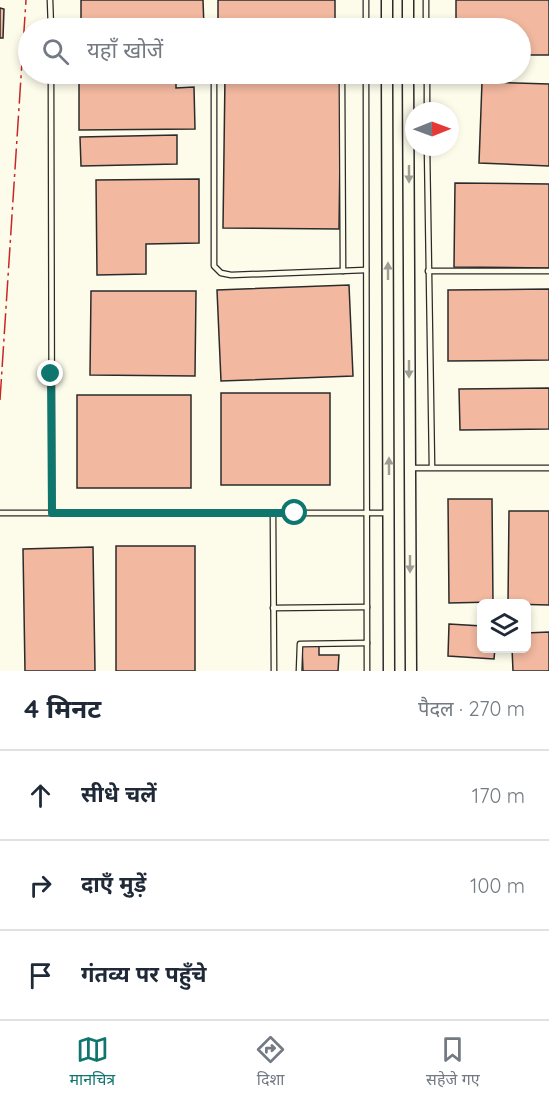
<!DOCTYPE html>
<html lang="hi">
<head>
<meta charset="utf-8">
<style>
  body { margin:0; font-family:Quicksand,"Noto Sans Devanagari",sans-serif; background:#f6f6f7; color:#1f2937 }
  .controls { position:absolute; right:18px; bottom:18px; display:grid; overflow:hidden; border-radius:9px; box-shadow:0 3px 9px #0003 }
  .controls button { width:54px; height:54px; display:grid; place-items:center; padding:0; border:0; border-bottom:2px solid #e0e1e3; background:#fff; color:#1f2937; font:30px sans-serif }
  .compass { position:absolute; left:405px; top:102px; width:54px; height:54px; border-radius:50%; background:#fff; box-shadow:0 3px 9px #0003; rotate:89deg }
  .stop { position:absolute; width:18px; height:18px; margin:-14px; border:4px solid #0f766e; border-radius:50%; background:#fff }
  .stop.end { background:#0f766e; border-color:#fff; box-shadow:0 2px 6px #0008 }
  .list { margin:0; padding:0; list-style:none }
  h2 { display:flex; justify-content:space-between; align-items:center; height:78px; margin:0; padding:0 24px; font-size:26px }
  h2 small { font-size:20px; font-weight:400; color:#747a83 }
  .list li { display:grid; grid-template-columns:39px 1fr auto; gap:18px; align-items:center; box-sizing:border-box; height:90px; padding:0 24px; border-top:2px solid #e0e1e3 }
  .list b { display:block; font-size:22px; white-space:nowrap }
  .list em { font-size:20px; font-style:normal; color:#747a83 }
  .icon { flex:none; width:33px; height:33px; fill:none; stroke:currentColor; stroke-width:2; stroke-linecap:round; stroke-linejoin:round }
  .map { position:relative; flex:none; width:549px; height:671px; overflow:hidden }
  .search { position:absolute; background:#fff; box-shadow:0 3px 9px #0003; left:18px; right:18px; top:18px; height:66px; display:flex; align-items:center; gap:15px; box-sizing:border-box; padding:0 21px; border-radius:33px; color:#747a83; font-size:22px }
  .sheet { height:348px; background:#fff }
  nav { display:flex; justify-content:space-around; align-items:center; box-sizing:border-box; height:84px; border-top:2px solid #e0e1e3; background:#fff; font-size:16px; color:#747a83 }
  nav a { display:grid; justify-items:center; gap:3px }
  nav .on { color:#0f766e }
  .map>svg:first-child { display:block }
  .building { fill:#f2b8a0; stroke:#2b2b2b; stroke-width:1.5 }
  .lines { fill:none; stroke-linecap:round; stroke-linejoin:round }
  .service-casing { stroke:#2b2b2b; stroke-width:7 }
  .tertiary-casing { stroke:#2b2b2b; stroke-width:13 }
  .service { stroke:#fdfbea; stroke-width:4.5 }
  .tertiary { stroke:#fdfbea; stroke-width:10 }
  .power { stroke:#c62828; stroke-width:1.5; stroke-dasharray:21 4.5 3 4.5; stroke-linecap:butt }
  .oneway { fill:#9e9d94 }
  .route { stroke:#0f766e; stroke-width:8 }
</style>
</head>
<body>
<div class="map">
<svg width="549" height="671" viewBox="0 0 549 671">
  <rect width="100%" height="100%" fill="#fdfbea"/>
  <!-- building -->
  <g class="building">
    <path d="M 81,0 L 203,0 L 204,28 L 81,28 Z"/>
    <rect x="218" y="0" width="117" height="28"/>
    <path d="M 456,0 L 549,0 L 549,55 L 520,55 L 520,28 L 456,28 Z"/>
    <path d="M 0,8 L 4,9 L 3,38 L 0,38 Z"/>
    <path d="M 225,75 L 341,77 L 339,229 L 223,228 Z"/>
    <path d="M 176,76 L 176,88 L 194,87 L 195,129 L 79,130 L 79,77 Z"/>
    <path d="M 482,82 L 549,84 L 549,166 L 479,163 Z"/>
    <path d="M 177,135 L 177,164 L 81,166 L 80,137 Z"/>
    <path d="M 199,179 L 199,243 L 146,244 L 146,274 L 97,275 L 96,180 Z"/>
    <path d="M 455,183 L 549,184 L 549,268 L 454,267 Z"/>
    <path d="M 349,285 L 353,376 L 221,381 L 217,290 Z"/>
    <path d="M 549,289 L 549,360 L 448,361 L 448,290 Z"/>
    <path d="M 91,291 L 196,291 L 195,376 L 90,375 Z"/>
    <path d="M 549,388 L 549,429 L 460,430 L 459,389 Z"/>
    <rect x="221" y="393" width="109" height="92"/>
    <rect x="77" y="395" width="114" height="93"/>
    <path d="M 448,499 L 492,499 L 493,602 L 449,603 Z"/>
    <path d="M 509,511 L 549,511 L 549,605 L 508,604 Z"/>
    <rect x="116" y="546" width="79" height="125"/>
    <path d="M 93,547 L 95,671 L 25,671 L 23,549 Z"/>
    <path d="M 449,624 L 482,626 L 482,648 L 495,648 L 494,659 L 448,656 Z"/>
    <path d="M 549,632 L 549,671 L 513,671 L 512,648 L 526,648 L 526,633 Z"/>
    <path d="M 302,646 L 319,646 L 319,655 L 339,655 L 338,671 L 303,671 Z"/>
  </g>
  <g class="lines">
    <defs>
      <g id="service">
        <path d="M 50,0 L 51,28"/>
        <path d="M 366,0 L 366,28"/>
        <path d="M 426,0 L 426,28"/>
        <path d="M 51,74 L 52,513"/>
        <path d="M 217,74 L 214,81 L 214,266 L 221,273 L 231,275 L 366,270"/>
        <path d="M 342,74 L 343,271"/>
        <path d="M 366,74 L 367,671"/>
        <path d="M 427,74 L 427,111"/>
        <path d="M 427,147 L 432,467"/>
        <path d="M 428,271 L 549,271"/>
        <path d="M 411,468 L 549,468"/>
        <path d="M 0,513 L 389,513"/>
        <path d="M 273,513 L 274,671"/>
        <path d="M 273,608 L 367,607"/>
        <path d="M 299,671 L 300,644 L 367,643"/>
      </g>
      <g id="tertiary">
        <path d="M 387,0 L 387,28"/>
        <path d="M 408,0 L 408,28"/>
        <path d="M 387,74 L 389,671"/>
        <path d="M 408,74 L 411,671"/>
      </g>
    </defs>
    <!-- service casing -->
    <use href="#service" class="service-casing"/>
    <!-- tertiary casing -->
    <use href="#tertiary" class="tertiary-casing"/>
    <!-- service -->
    <use href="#service" class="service"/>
    <!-- tertiary -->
    <use href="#tertiary" class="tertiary"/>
    <!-- power -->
    <path class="power" d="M 0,400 L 26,0"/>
  </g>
  <!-- one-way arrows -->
  <defs><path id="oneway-solid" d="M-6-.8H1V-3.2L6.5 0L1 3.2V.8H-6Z" transform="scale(1.5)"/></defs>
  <g class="oneway">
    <use href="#oneway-solid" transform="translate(409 174) rotate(90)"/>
    <use href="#oneway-solid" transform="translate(388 271) rotate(-90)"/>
    <use href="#oneway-solid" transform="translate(409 369) rotate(90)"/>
    <use href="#oneway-solid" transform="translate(389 466) rotate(-90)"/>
    <use href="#oneway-solid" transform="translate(410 564) rotate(90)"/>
  </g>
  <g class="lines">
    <!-- route -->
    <path class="route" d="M 51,374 L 52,513 L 295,513"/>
  </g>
</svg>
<div class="controls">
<button><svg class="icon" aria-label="layers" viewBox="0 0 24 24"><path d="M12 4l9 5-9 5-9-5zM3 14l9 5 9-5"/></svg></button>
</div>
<svg class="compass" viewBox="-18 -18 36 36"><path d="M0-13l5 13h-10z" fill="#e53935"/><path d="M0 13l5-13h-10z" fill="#747a83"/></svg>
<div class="stop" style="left:295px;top:513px"></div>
<div class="stop end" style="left:51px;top:374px"></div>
<div class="search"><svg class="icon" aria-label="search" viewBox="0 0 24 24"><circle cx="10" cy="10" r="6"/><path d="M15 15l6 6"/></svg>यहाँ खोजें</div>
</div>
<section class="sheet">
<h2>4 मिनट<small>पैदल · 270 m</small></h2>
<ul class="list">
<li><svg class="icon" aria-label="ahead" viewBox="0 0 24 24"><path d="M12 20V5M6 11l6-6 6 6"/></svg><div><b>सीधे चलें</b></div><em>170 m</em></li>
<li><svg class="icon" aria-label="right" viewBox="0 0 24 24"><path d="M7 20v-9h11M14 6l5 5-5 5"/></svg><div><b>दाएँ मुड़ें</b></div><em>100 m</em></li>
<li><svg class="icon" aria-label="arrive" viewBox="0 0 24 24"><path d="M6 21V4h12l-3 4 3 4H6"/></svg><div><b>गंतव्य पर पहुँचे</b></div></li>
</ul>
</section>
<nav>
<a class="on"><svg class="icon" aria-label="map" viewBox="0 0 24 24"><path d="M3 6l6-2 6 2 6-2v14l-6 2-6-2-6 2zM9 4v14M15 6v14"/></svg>मानचित्र</a>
<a><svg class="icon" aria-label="directions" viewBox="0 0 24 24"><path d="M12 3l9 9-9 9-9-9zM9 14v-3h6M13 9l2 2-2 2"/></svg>दिशा</a>
<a><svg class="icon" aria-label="saved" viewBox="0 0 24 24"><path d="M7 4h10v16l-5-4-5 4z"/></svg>सहेजे गए</a>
</nav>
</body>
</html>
